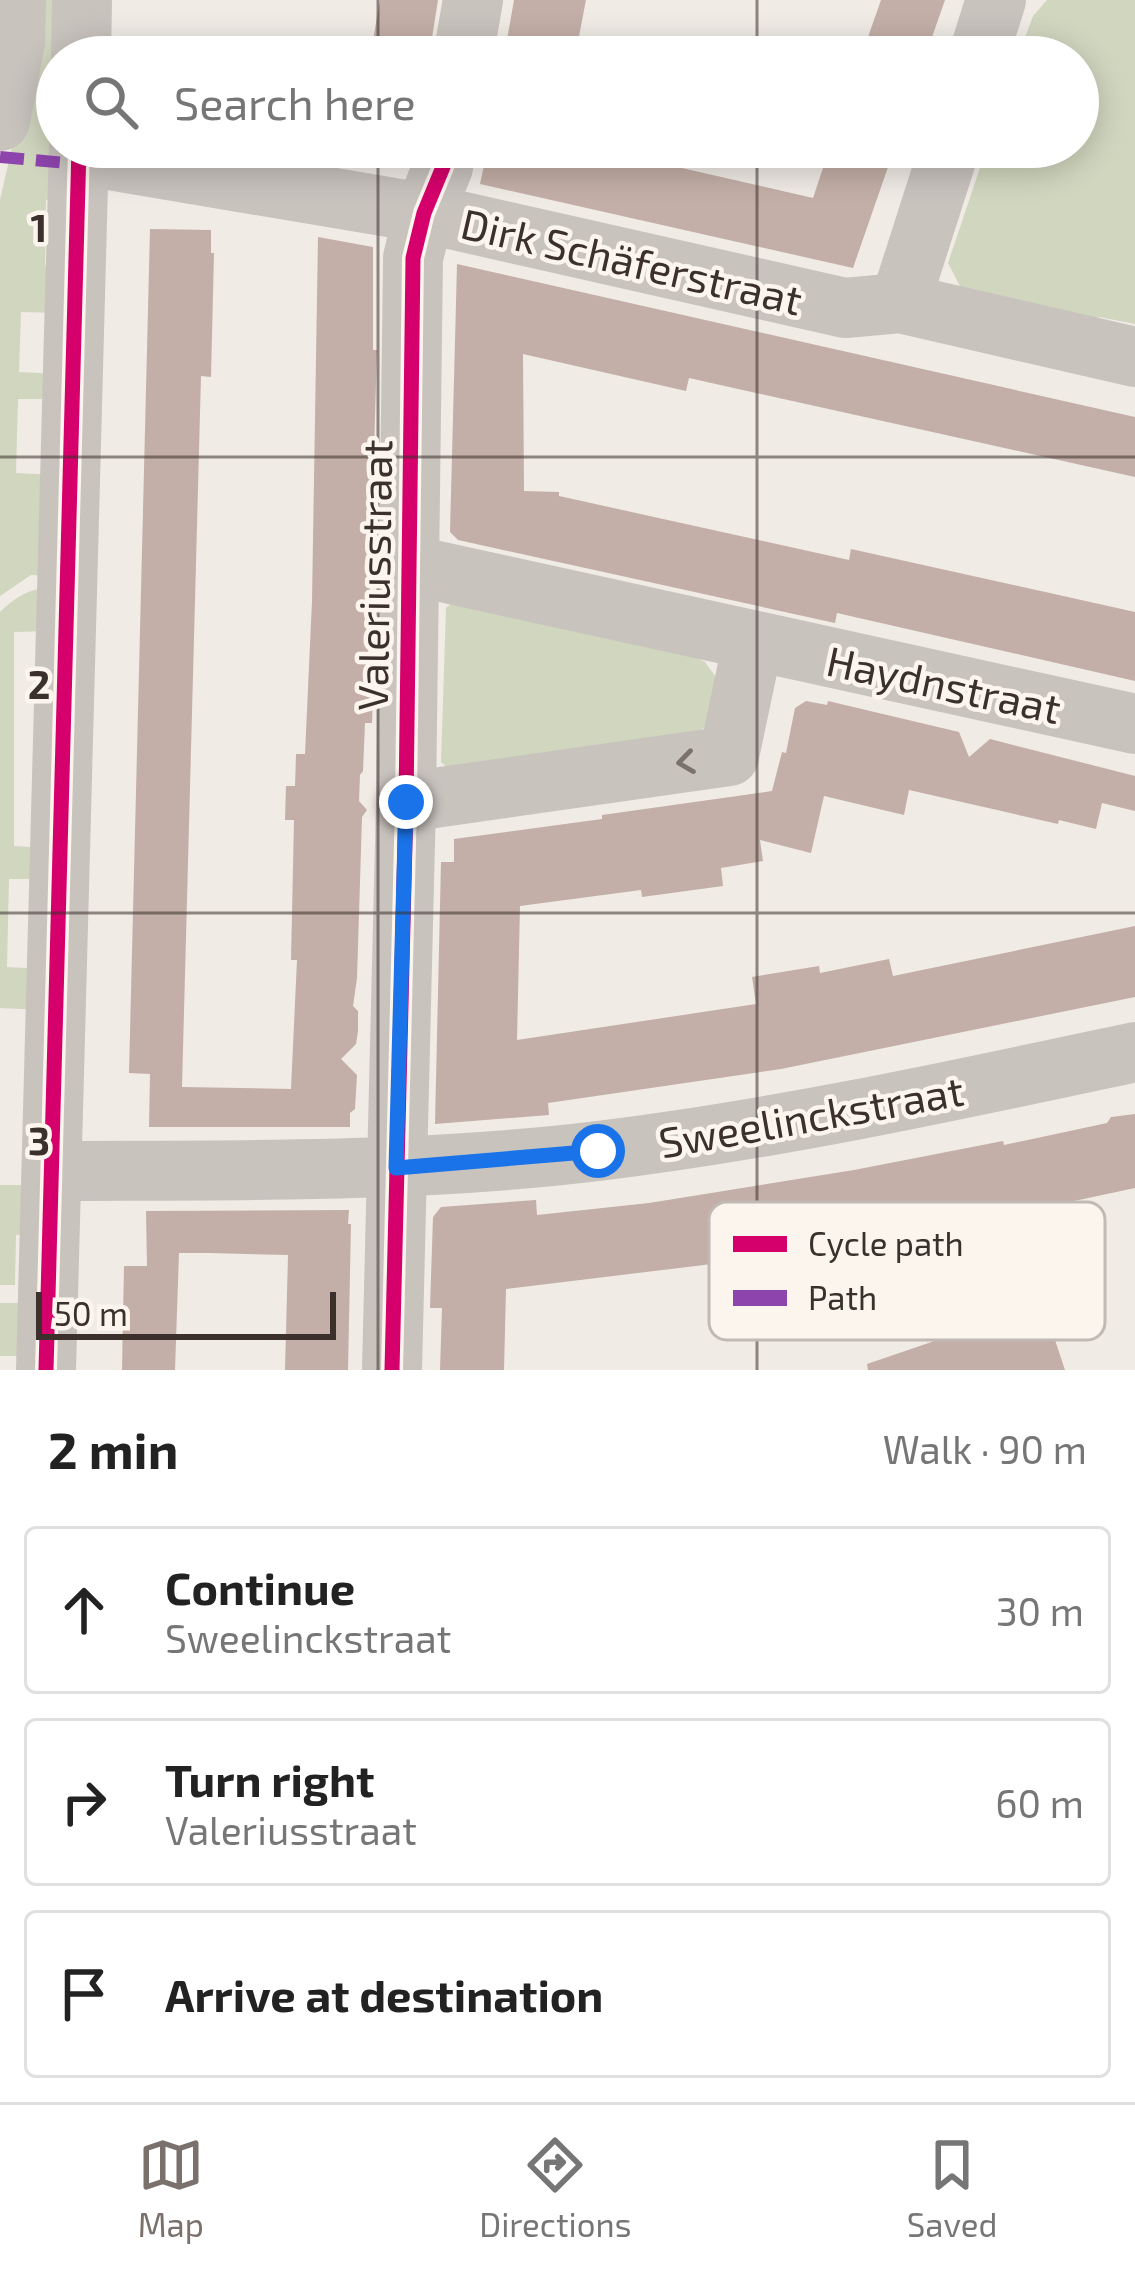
<!DOCTYPE html>
<html lang="en">
<head>
<meta charset="utf-8">
<style>
  body { margin:0; font-family:"Exo 2",sans-serif; background:#f2f2f2; color:#222 }
  .scale { position:absolute; left:36px; bottom:30px; width:300px; box-sizing:border-box; padding-left:12px; border:6px solid #3b302b; border-top:0; font-size:33px; line-height:42px; white-space:nowrap; color:#3b302b; -webkit-text-stroke:9px #fbf5ee; paint-order:stroke }
  .stop { position:absolute; width:36px; height:36px; margin:-27px; border:9px solid #1a73e8; border-radius:50%; background:#fff }
  .stop.end { background:#1a73e8; border-color:#fff; box-shadow:0 3px 12px #0008 }
  .list { margin:0; padding:0; list-style:none }
  h2 { display:flex; justify-content:space-between; align-items:center; height:156px; margin:0; padding:0 48px; font-size:51px }
  h2 small { font-size:39px; font-weight:400; color:#767676 }
  .list li { display:grid; grid-template-columns:78px 1fr auto; gap:36px; align-items:center; box-sizing:border-box; height:168px; margin:0 24px 24px; padding:0 24px; border:3px solid #e0e0e0; border-radius:12px }
  .list b { display:block; font-size:45px; white-space:nowrap }
  .list p { margin:0; font-size:39px; white-space:nowrap; color:#767676 }
  .list em { font-size:39px; font-style:normal; color:#767676 }
  .icon { flex:none; width:66px; height:66px; fill:none; stroke:currentColor; stroke-width:2; stroke-linecap:round; stroke-linejoin:round }
  .map { position:relative; flex:none; width:1135px; height:1370px; overflow:hidden }
  .search { position:absolute; background:#fff; box-shadow:0 6px 30px #0003; left:36px; right:36px; top:36px; height:132px; display:flex; align-items:center; gap:30px; box-sizing:border-box; padding:0 42px; border-radius:66px; color:#767676; font-size:45px }
  .sheet { height:732px; background:#fff }
  nav { display:flex; justify-content:space-around; align-items:center; box-sizing:border-box; height:168px; border-top:3px solid #e0e0e0; background:#fff; font-size:33px; color:#767676 }
  nav a { display:grid; justify-items:center; gap:6px }
  nav .on { color:#7a716c }
  .map>svg:first-child { display:block }
  .green { fill:#d1d6bf }
  .building { fill:#c3afa7 }
  .lines { fill:none; stroke-linecap:round; stroke-linejoin:round }
  .minor { stroke:#c9c3be; stroke-width:60 }
  .quiet { stroke:#8e44ad; stroke-width:12; stroke-dasharray:24 12; stroke-linecap:butt }
  .cycleway-casing { stroke:#fbf5ee; stroke-width:22 }
  .cycleway { stroke:#d6006c; stroke-width:15 }
  .oneway { stroke:#7b726d }
  .route { stroke:#1a73e8; stroke-width:15 }
  .grid { fill:none; stroke:#3b302b; stroke-width:3; stroke-opacity:0.55 }
  .labels { text-anchor:middle; dominant-baseline:central; stroke-width:9; stroke-linejoin:round; paint-order:stroke }
  .street-label { font-size:42px; fill:#3b302b; stroke:#fbf5ee }
  .key { fill:#fbf5ee; stroke:#c1bab4; stroke-width:3 }
  .key-label { font-size:33px; fill:#3b302b }
  .grid-label { font-size:39px; text-anchor:middle; font-weight:bold; fill:#3b302b; stroke:#fbf5ee; stroke-width:9; stroke-linejoin:round; paint-order:stroke }
</style>
</head>
<body>
<div class="map">
<svg width="1135" height="1370" viewBox="0 0 1135 1370">
  <rect width="100%" height="100%" fill="#f0ebe5"/>
  <!-- green -->
  <g class="green">
    <path d="M 35,0 L 56,0 L 53,101 L 57,102 L 57,147 L 64,200 L 46,200 L 45,265 L 60,313 L 21,312 L 19,372 L 59,374 L 58,399 L 18,399 L 16,473 L 56,475 L 53,576 L 31,575 L 0,596 L 0,200 L 35,46 Z"/>
    <path d="M 1047,0 L 1135,0 L 1135,324 L 1099,317 L 1095,319 L 962,290 L 948,263 L 987,147 L 1078,147 L 1078,57 L 1018,57 L 1033,16 Z"/>
    <path d="M 54,587 L 52,631 L 14,632 L 14,846 L 44,848 L 45,879 L 9,879 L 7,967 L 43,969 L 42,1010 L 0,1008 L 0,612 C 17,596 30,588 54,587 Z"/>
    <path d="M 454,601 L 694,656 L 705,662 L 718,680 L 708,725 L 697,733 L 450,770 L 441,762 L 446,608 Z"/>
    <path d="M 0,1185 L 37,1185 L 36,1233 L 16,1235 L 15,1285 L 0,1285 Z"/>
    <path d="M 0,1303 L 35,1303 L 33,1356 L 0,1356 Z"/>
  </g>
  <!-- building -->
  <g class="building">
    <path d="M 380,0 L 438,0 L 429,57 L 370,57 Z"/>
    <path d="M 514,0 L 586,0 L 575,57 L 504,57 Z"/>
    <path d="M 881,0 L 945,0 L 925,57 L 861,57 Z"/>
    <path d="M 488,147 L 642,147 L 660,151 L 658,160 L 674,164 L 673,166 L 813,198 L 830,147 L 895,147 L 853,268 L 480,184 Z"/>
    <path d="M 150,229 L 211,230 L 211,253 L 214,253 L 211,377 L 201,376 L 182,1087 L 291,1089 L 297,960 L 291,960 L 294,820 L 285,820 L 286,786 L 295,786 L 296,754 L 305,754 L 312,601 L 318,237 L 373,247 L 373,350 L 377,350 L 368,656 L 373,656 L 373,698 L 372,723 L 365,723 L 363,771 L 360,775 L 359,801 L 367,810 L 362,817 L 357,978 L 353,1006 L 358,1011 L 358,1031 L 356,1044 L 341,1059 L 357,1075 L 355,1109 L 350,1113 L 350,1127 L 149,1127 L 150,1074 L 129,1073 Z"/>
    <path d="M 457,264 L 1135,417 L 1135,477 L 689,378 L 686,391 L 523,354 L 524,491 L 559,492 L 559,496 L 849,560 L 851,549 L 1135,612 L 1135,681 L 837,613 L 835,623 L 458,540 L 450,532 Z"/>
    <path d="M 806,701 L 827,705 L 828,701 L 959,732 L 969,757 L 990,739 L 1135,776 L 1135,811 L 1102,803 L 1096,829 L 1059,820 L 1058,824 L 909,790 L 904,815 L 824,796 L 811,853 L 760,840 L 763,861 L 721,868 L 723,886 L 642,897 L 641,890 L 520,906 L 517,1040 L 756,1004 L 752,977 L 819,966 L 820,973 L 889,959 L 893,976 L 1135,926 L 1135,997 L 781,1069 L 548,1103 L 549,1115 L 435,1124 L 441,862 L 454,862 L 454,839 L 602,819 L 602,815 L 772,791 L 782,752 L 786,753 L 795,708 Z"/>
    <path d="M 1135,1114 L 1135,1188 L 1018,1213 L 1017,1209 L 712,1264 L 506,1289 L 504,1370 L 440,1370 L 442,1308 L 430,1308 L 433,1217 L 441,1207 L 536,1200 L 537,1215 L 649,1203 L 854,1170 L 1003,1141 L 1004,1145 L 1107,1123 L 1111,1117 Z"/>
    <path d="M 349,1210 L 348,1224 L 351,1224 L 348,1370 L 285,1370 L 288,1255 L 210,1253 L 179,1253 L 175,1370 L 122,1370 L 124,1266 L 147,1266 L 146,1211 Z"/>
    <path d="M 1043,1304 L 1065,1370 L 868,1370 L 867,1364 Z"/>
  </g>
  <g class="lines">
    <!-- minor -->
    <g class="minor">
      <path d="M 81,57 L 82,0"/>
      <path d="M 463,57 L 473,0"/>
      <path d="M 978,57 L 996,0"/>
      <path d="M 0,121 L 15,42 L 16,0"/>
      <path d="M 79,155 L 424,213 L 845,308 L 900,303 L 1135,357"/>
      <path d="M 900,303 L 950,147"/>
      <path d="M 410,565 L 1135,724"/>
      <path d="M 406,802 L 729,756 L 753,642"/>
      <path d="M 53,1171 C 235,1170 417,1173 598,1151 C 779,1129 957,1090 1135,1052"/>
      <path d="M 46,1370 L 79,147"/>
      <path d="M 392,1370 L 406,802 L 413,258 L 424,213 L 443,167 L 446,147"/>
    </g>
    <!-- quiet -->
    <path class="quiet" d="M 0,157 L 78,164"/>
    <defs>
      <g id="cycleway">
        <path d="M 46,1370 L 79,147"/>
        <path d="M 392,1370 L 406,802 L 413,258 L 424,213 L 443,167 L 446,147"/>
      </g>
    </defs>
    <!-- cycleway casing -->
    <use href="#cycleway" class="cycleway-casing"/>
    <!-- cycleway -->
    <use href="#cycleway" class="cycleway"/>
  </g>
  <!-- one-way arrows -->
  <defs><path id="oneway-chevron" d="M-2-3.5L2.5 0L-2 3.5" fill="none" stroke-width="1.6" stroke-linecap="round" stroke-linejoin="round" transform="scale(3)"/></defs>
  <use class="oneway" href="#oneway-chevron" transform="translate(686 762) rotate(172)"/>
  <g class="lines">
    <!-- route -->
    <path class="route" d="M 406,802 L 396,1168 L 598,1151"/>
  </g>
  <!-- grid -->
  <path class="grid" d="M 378,0 L 378,57M 757,0 L 757,57M 378,147 L 378,1370M 757,147 L 757,1370M 0,457 L 1135,457M 0,913 L 1135,913"/>
  <g class="labels">
    <!-- street labels -->
    <g class="street-label">
      <text transform="translate(632 260) rotate(13)">Dirk Schäferstraat</text>
      <text transform="translate(373 575) rotate(-89)">Valeriusstraat</text>
      <text transform="translate(944 683) rotate(12)">Haydnstraat</text>
      <text transform="translate(811 1115) rotate(-10)">Sweelinckstraat</text>
    </g>
  </g>
  <!-- legend -->
  <rect x="709" y="1202" width="396" height="138" rx="18" class="key"/>
  <rect x="733" y="1236" width="54" height="16" fill="#d6006c"/>
  <rect x="733" y="1290" width="54" height="16" fill="#8e44ad"/>
  <g class="key-label">
    <text x="808" y="1256">Cycle path</text>
    <text x="808" y="1310">Path</text>
  </g>
  <g class="grid-label">
    <text x="39" y="242">1</text>
    <text x="39" y="699">2</text>
    <text x="39" y="1155">3</text>
  </g>
</svg>
<div class="scale">50 m</div>
<div class="stop" style="left:598px;top:1151px"></div>
<div class="stop end" style="left:406px;top:802px"></div>
<div class="search"><svg class="icon" aria-label="search" viewBox="0 0 24 24"><circle cx="10" cy="10" r="6"/><path d="M15 15l6 6"/></svg>Search here</div>
</div>
<section class="sheet">
<h2>2 min<small>Walk · 90 m</small></h2>
<ul class="list">
<li><svg class="icon" aria-label="ahead" viewBox="0 0 24 24"><path d="M12 20V5M6 11l6-6 6 6"/></svg><div><b>Continue</b><p>Sweelinckstraat</p></div><em>30 m</em></li>
<li><svg class="icon" aria-label="right" viewBox="0 0 24 24"><path d="M7 20v-9h11M14 6l5 5-5 5"/></svg><div><b>Turn right</b><p>Valeriusstraat</p></div><em>60 m</em></li>
<li><svg class="icon" aria-label="arrive" viewBox="0 0 24 24"><path d="M6 21V4h12l-3 4 3 4H6"/></svg><div><b>Arrive at destination</b></div></li>
</ul>
</section>
<nav>
<a class="on"><svg class="icon" aria-label="map" viewBox="0 0 24 24"><path d="M3 6l6-2 6 2 6-2v14l-6 2-6-2-6 2zM9 4v14M15 6v14"/></svg>Map</a>
<a><svg class="icon" aria-label="directions" viewBox="0 0 24 24"><path d="M12 3l9 9-9 9-9-9zM9 14v-3h6M13 9l2 2-2 2"/></svg>Directions</a>
<a><svg class="icon" aria-label="saved" viewBox="0 0 24 24"><path d="M7 4h10v16l-5-4-5 4z"/></svg>Saved</a>
</nav>
</body>
</html>
